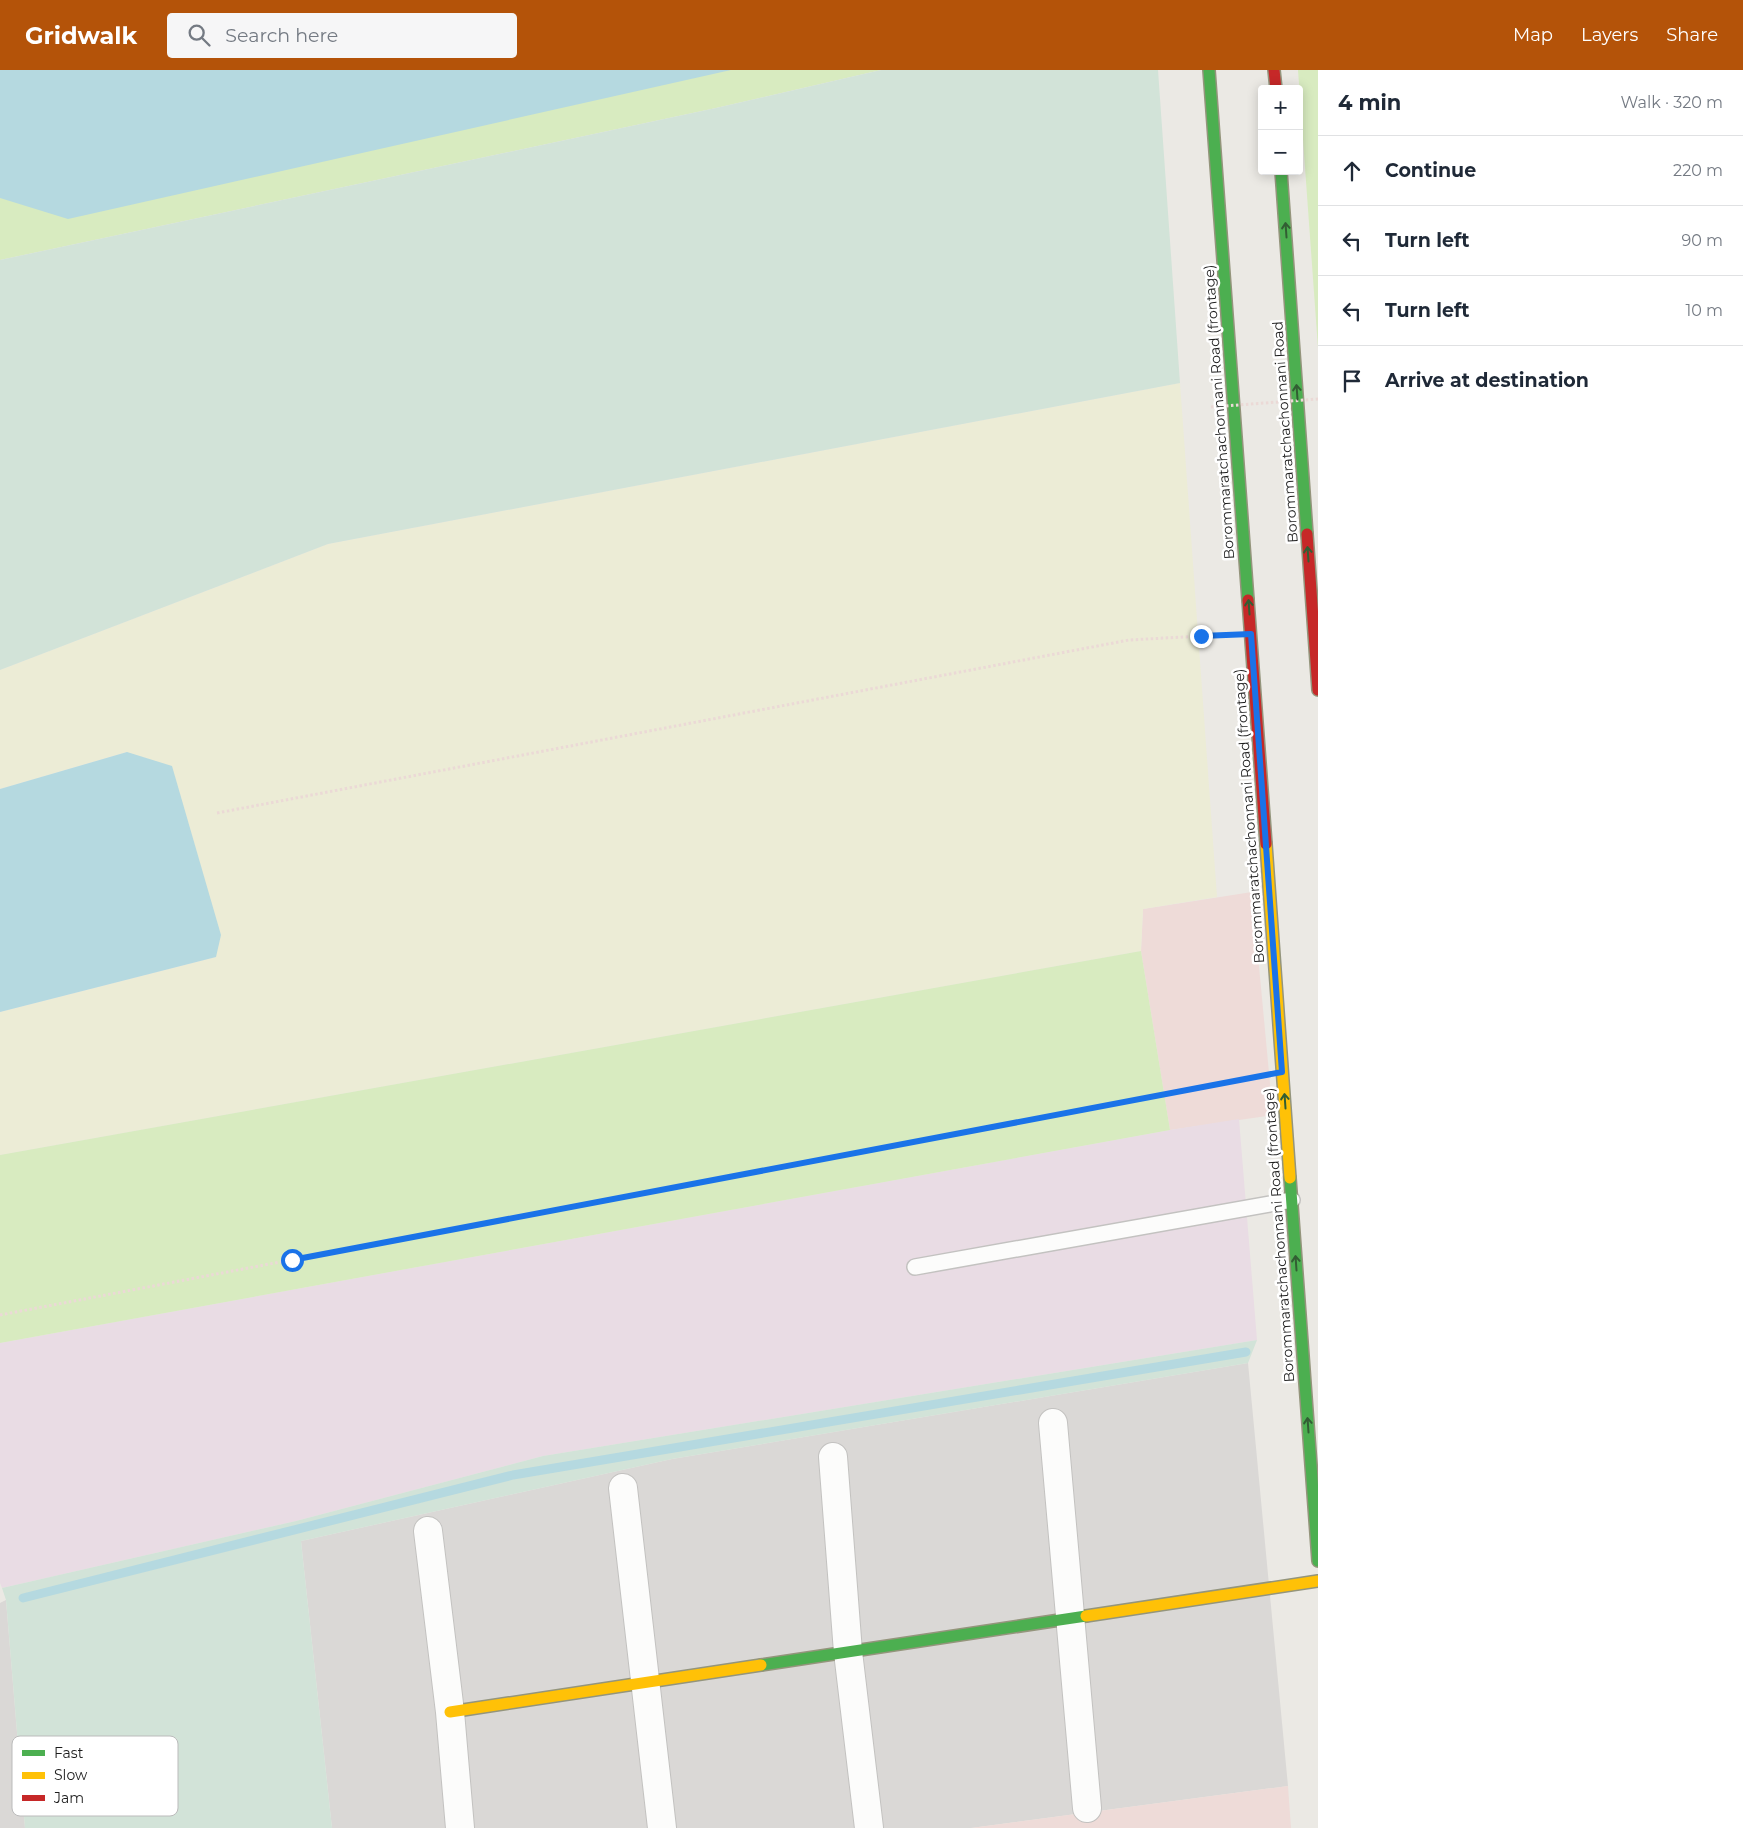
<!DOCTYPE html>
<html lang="en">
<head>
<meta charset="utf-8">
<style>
  body { margin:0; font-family:Montserrat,sans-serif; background:#f6f6f7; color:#1f2937 }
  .controls { position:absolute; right:15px; top:15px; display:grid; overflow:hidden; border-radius:5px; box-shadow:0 2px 12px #0003 }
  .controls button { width:45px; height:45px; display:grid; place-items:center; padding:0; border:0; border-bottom:1px solid #e0e1e3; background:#fff; color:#1f2937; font:25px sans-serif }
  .stop { position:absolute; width:15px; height:15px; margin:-11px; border:4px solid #1a73e8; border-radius:50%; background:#fff }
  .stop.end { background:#1a73e8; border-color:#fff; box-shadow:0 1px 5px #0008 }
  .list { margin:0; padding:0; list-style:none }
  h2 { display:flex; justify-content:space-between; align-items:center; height:65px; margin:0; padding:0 20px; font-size:21px }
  h2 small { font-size:16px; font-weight:400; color:#747a83 }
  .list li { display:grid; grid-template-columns:32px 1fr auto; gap:15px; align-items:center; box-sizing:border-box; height:70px; padding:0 20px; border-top:1px solid #e0e1e3 }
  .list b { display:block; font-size:19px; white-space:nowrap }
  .list em { font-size:16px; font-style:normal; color:#747a83 }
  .icon { flex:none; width:28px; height:28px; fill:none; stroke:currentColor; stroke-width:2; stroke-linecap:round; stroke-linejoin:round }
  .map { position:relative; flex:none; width:1318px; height:1758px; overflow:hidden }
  header { display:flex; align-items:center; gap:30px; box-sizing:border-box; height:70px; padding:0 25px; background:#b45309; color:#fff }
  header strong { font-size:24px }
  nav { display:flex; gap:28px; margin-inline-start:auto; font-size:18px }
  .search { width:350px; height:45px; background:#f6f6f7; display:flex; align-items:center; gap:12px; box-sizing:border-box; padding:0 18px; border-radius:5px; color:#747a83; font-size:19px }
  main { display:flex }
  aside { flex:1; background:#fff }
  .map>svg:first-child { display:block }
  .residential { fill:#dad8d6 }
  .commercial { fill:#eedbd8 }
  .industrial { fill:#e9dce4 }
  .farmland { fill:#ececd6 }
  .grass { fill:#d8ebc0 }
  .wetland { fill:#d2e3d8 }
  .water { fill:#b5d9e0 }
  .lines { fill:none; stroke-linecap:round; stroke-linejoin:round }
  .stream { stroke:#b5d9e0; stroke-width:9 }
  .lane-casing { stroke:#c3c2c0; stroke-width:18 }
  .street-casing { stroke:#c3c2c0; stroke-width:30 }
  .fast-casing { stroke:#94957c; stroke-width:14 }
  .slow-casing { stroke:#94957c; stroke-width:14 }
  .jam-casing { stroke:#94957c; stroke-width:14 }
  .path { stroke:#ebd9d6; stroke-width:3; stroke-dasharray:2.5 2.5; stroke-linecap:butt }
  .lane { stroke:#fcfcfb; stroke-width:15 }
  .street { stroke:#fcfcfb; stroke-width:28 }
  .fast { stroke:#4caf50; stroke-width:11 }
  .slow { stroke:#ffc107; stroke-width:11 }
  .jam { stroke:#c62828; stroke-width:11 }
  .path-bridge { stroke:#ebd9d6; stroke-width:3; stroke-dasharray:2.5 2.5; stroke-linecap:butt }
  .oneway { stroke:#325e33 }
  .route { stroke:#1a73e8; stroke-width:6 }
  .labels { text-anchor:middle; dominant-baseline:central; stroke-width:5; stroke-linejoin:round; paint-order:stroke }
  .street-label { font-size:14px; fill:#1c1c1c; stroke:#fff }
  .key { fill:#fff; stroke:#bbb; stroke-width:1 }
  .key-label { font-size:14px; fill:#1c1c1c }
</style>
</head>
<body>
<header>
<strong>Gridwalk</strong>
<div class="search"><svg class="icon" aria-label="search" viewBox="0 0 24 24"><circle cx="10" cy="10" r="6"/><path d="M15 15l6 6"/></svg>Search here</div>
<nav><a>Map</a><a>Layers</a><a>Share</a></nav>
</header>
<main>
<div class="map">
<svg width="1318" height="1758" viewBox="0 0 1318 1758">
  <rect width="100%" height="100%" fill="#ebe9e4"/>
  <!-- residential -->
  <g class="residential">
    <path d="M 1248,1293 L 1288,1716 L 971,1758 L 332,1758 L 301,1471 L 672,1389 Z"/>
    <path d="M 6,1530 L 25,1758 L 0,1758 L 0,1533 Z"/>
  </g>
  <!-- commercial -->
  <g class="commercial">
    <path d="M 1252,822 L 1273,1045 L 1170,1060 L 1141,881 L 1143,839 Z"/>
    <path d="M 1288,1716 L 1291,1758 L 971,1758 Z"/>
  </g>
  <!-- industrial -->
  <path class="industrial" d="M 1239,1049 L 1257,1270 L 543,1386 L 296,1451 L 2,1518 L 0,1513 L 0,1273 L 1170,1060 Z"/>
  <!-- farmland -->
  <path class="farmland" d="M 1180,313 L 1217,827 L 1143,839 L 1141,881 L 0,1085 L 0,942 L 216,887 L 127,682 L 0,719 L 0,600 L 328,474 Z"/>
  <!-- grass -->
  <g class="grass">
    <path d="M 0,0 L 881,0 L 716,38 L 0,190 Z"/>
    <path d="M 1298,0 L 1318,0 L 1318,278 Z"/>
    <path d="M 1141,881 L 1170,1060 L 0,1273 L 0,1085 Z"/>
  </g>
  <!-- wetland -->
  <g class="wetland">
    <path d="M 881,0 L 1158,0 L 1180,313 L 328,474 L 0,600 L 0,190 L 716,38 Z"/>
    <path d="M 1257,1270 L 1248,1293 L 672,1389 L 301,1471 L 332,1758 L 25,1758 L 6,1530 L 2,1518 L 296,1451 L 543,1386 Z"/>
  </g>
  <!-- water -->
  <g class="water">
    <path d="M 0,0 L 731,0 L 68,149 L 0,128 Z"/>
    <path d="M 127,682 L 172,696 L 221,865 L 216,887 L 0,942 L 0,719 Z"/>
  </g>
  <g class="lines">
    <!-- stream -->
    <path class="stream" d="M 23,1528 L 513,1405 L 1246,1282"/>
    <defs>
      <path id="lane" d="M 915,1197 L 1292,1130"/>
      <g id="street">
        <path d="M 1053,1353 L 1087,1738"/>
        <path d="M 833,1387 L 848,1582 L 869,1758"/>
        <path d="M 623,1418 L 662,1758"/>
        <path d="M 428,1461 L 450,1642 L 460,1758"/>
      </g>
      <g id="fast">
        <path d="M 1209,0 L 1248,530"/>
        <path d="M 1281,101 L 1307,464"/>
        <path d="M 1290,1108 L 1318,1491"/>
        <path d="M 761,1595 L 1086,1546"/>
      </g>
      <g id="slow">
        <path d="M 1266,774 L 1290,1108"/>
        <path d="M 1086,1546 L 1318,1511"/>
        <path d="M 450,1642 L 761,1595"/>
      </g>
      <g id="jam">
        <path d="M 1274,0 L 1276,19"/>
        <path d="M 1307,464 L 1318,620"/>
        <path d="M 1248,530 L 1266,774"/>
      </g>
    </defs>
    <!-- lane casing -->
    <use href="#lane" class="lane-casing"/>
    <!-- street casing -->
    <use href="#street" class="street-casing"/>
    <!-- fast casing -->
    <use href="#fast" class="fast-casing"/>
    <!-- slow casing -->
    <use href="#slow" class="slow-casing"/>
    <!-- jam casing -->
    <use href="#jam" class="jam-casing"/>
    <!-- path -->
    <g class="path">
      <path d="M 217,743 L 1129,570 L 1220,565"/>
      <path d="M 0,1245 L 1252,1008"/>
    </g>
    <!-- lane -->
    <use href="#lane" class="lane"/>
    <!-- street -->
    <use href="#street" class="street"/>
    <!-- fast -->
    <use href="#fast" class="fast"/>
    <!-- slow -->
    <use href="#slow" class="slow"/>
    <!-- jam -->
    <use href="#jam" class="jam"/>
    <!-- path-bridge -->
    <path class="path-bridge" d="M 1211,337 L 1318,329"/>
  </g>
  <!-- one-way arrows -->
  <defs><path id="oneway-shaft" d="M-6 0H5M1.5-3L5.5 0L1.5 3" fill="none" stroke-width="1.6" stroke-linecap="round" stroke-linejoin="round" transform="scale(1.25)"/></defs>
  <g class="oneway">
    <use href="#oneway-shaft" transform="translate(1286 160) rotate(-94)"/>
    <use href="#oneway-shaft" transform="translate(1297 322) rotate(-94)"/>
    <use href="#oneway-shaft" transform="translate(1308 484) rotate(-94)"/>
    <use href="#oneway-shaft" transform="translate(1249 537) rotate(-94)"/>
    <use href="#oneway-shaft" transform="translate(1285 1031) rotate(-94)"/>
    <use href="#oneway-shaft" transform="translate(1296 1193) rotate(-94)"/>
    <use href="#oneway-shaft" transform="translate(1308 1355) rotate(-94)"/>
  </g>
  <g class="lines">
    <!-- route -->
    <path class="route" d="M 292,1190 L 1282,1002 L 1251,564 L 1201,566"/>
  </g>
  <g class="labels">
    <!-- street labels -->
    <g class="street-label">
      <text transform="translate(1219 342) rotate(-94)">Borommaratchachonnani Road (frontage)</text>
      <text transform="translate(1285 362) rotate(-94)">Borommaratchachonnani Road</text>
      <text transform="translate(1249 746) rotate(-94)">Borommaratchachonnani Road (frontage)</text>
      <text transform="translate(1279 1165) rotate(-94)">Borommaratchachonnani Road (frontage)</text>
    </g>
  </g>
  <!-- legend -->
  <rect x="12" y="1666" width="166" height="80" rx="8" class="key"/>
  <rect x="22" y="1680" width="23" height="6" fill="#4caf50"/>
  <rect x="22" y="1702" width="23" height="7" fill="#ffc107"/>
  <rect x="22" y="1725" width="23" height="6" fill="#c62828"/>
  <g class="key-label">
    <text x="54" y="1688">Fast</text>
    <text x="54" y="1710">Slow</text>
    <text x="54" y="1733">Jam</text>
  </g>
</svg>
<div class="controls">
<button>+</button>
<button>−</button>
</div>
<div class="stop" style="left:292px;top:1190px"></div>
<div class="stop end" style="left:1201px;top:566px"></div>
</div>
<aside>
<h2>4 min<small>Walk · 320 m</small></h2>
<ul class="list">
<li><svg class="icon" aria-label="ahead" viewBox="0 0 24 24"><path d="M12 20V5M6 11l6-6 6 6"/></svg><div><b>Continue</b></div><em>220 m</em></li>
<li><svg class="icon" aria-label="left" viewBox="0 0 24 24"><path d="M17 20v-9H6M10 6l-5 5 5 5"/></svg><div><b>Turn left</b></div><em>90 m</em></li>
<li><svg class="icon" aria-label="left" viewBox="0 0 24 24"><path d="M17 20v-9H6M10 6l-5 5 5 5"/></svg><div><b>Turn left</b></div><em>10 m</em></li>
<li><svg class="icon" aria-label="arrive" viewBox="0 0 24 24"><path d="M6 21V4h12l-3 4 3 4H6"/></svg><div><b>Arrive at destination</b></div></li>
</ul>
</aside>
</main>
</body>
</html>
